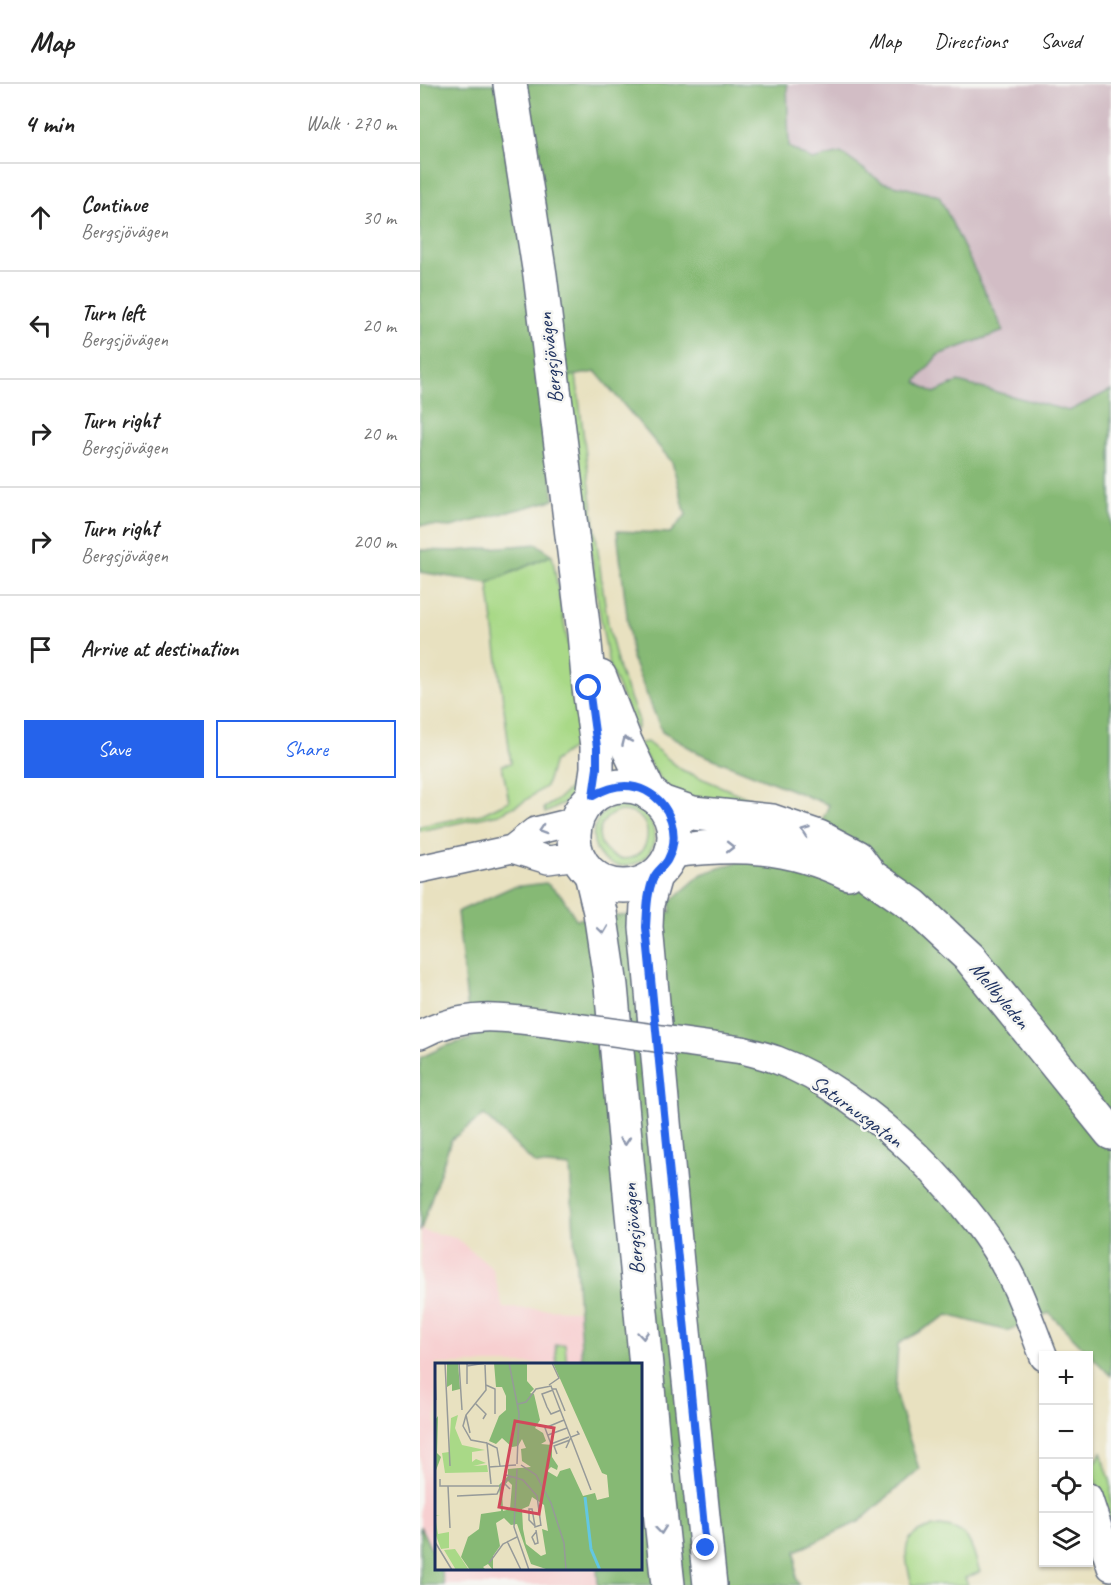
<!DOCTYPE html>
<html lang="en">
<head>
<meta charset="utf-8">
<style>
  body { margin:0; font-family:Caveat,sans-serif; background:#f6f6f6; color:#222 }
  .controls { position:absolute; right:18px; bottom:18px; display:grid; overflow:hidden; border-radius:0px; box-shadow:0 2px 4px #0004 }
  .controls button { width:54px; height:54px; display:grid; place-items:center; padding:0; border:0; border-bottom:2px solid #e0e0e0; background:#fff; color:#222; font:30px sans-serif }
  .stop { position:absolute; width:18px; height:18px; margin:-14px; border:4px solid #2563eb; border-radius:50%; background:#fff }
  .stop.end { background:#2563eb; border-color:#fff; box-shadow:0 2px 6px #0008 }
  .list { margin:0; padding:0; list-style:none }
  h2 { display:flex; justify-content:space-between; align-items:center; height:78px; margin:0; padding:0 24px; font-size:26px }
  h2 small { font-size:20px; font-weight:400; color:#767676 }
  .list li { display:grid; grid-template-columns:39px 1fr auto; gap:18px; align-items:center; box-sizing:border-box; height:108px; padding:0 24px; border-top:2px solid #e0e0e0 }
  .list b { display:block; font-size:22px; white-space:nowrap }
  .list p { margin:0; font-size:20px; white-space:nowrap; color:#767676 }
  .list em { font-size:20px; font-style:normal; color:#767676 }
  .actions { display:flex; gap:12px; padding:18px 24px }
  .actions a { flex:1; padding:14px 0; border:2px solid #2563eb; border-radius:0px; text-align:center; font-size:21px; color:#2563eb }
  .actions .main { background:#2563eb; color:#fff }
  .icon { flex:none; width:33px; height:33px; fill:none; stroke:currentColor; stroke-width:2; stroke-linecap:round; stroke-linejoin:round }
  .map { position:relative; flex:none; width:691px; height:1501px; overflow:hidden }
  header { display:flex; align-items:center; gap:36px; box-sizing:border-box; height:84px; padding:0 30px; background:#fff; border-bottom:2px solid #e0e0e0 }
  header strong { font-size:28px }
  nav { display:flex; gap:33px; margin-inline-start:auto; font-size:21px }
  main { display:flex }
  aside { flex:1; background:#fff }
  .map>svg:first-child { display:block }
  .built { fill:#f7cfd0 }
  .industrial { fill:#d2bdc5 }
  .green { fill:#a9d987; stroke:#628472; stroke-width:1.5; fill-rule:evenodd }
  .forest { fill:#86b974; stroke:#507469; stroke-width:1.5 }
  .lines { fill:none; stroke-linecap:round; stroke-linejoin:round }
  .street-casing { stroke:#636d80; stroke-width:30 }
  .secondary-casing { stroke:#636d80; stroke-width:36 }
  .street { stroke:#fff; stroke-width:27 }
  .secondary { stroke:#fff; stroke-width:33 }
  .street-bridge-casing { stroke:#636d80; stroke-width:30; stroke-linecap:butt }
  .street-bridge { stroke:#fff; stroke-width:27 }
  .oneway { stroke:#8d97ae }
  .route { stroke:#2563eb; stroke-width:8 }
  .labels { text-anchor:middle; dominant-baseline:central; stroke-width:5; stroke-linejoin:round; paint-order:stroke }
  .street-label { font-size:21px; fill:#1b2f5e; stroke:#f6f6f2 }
  .inset-river { fill:none; stroke:#63c7e1; stroke-width:3 }
  .inset-road { fill:none; stroke:#969a99; stroke-width:1.5 }
  .view { fill:#d1495b; fill-opacity:0.15; stroke:#d1495b; stroke-width:3 }
  .inset-edge { fill:none; stroke:#1b2f5e; stroke-width:3 }
</style>
</head>
<body>
<header>
<strong>Map</strong>
<nav><a>Map</a><a>Directions</a><a>Saved</a></nav>
</header>
<main>
<aside>
<h2>4 min<small>Walk · 270 m</small></h2>
<ul class="list">
<li><svg class="icon" aria-label="ahead" viewBox="0 0 24 24"><path d="M12 20V5M6 11l6-6 6 6"/></svg><div><b>Continue</b><p>Bergsjövägen</p></div><em>30 m</em></li>
<li><svg class="icon" aria-label="left" viewBox="0 0 24 24"><path d="M17 20v-9H6M10 6l-5 5 5 5"/></svg><div><b>Turn left</b><p>Bergsjövägen</p></div><em>20 m</em></li>
<li><svg class="icon" aria-label="right" viewBox="0 0 24 24"><path d="M7 20v-9h11M14 6l5 5-5 5"/></svg><div><b>Turn right</b><p>Bergsjövägen</p></div><em>20 m</em></li>
<li><svg class="icon" aria-label="right" viewBox="0 0 24 24"><path d="M7 20v-9h11M14 6l5 5-5 5"/></svg><div><b>Turn right</b><p>Bergsjövägen</p></div><em>200 m</em></li>
<li><svg class="icon" aria-label="arrive" viewBox="0 0 24 24"><path d="M6 21V4h12l-3 4 3 4H6"/></svg><div><b>Arrive at destination</b></div></li>
</ul>
<div class="actions"><a class="main">Save</a><a>Share</a></div>
</aside>
<div class="map">
<svg width="691" height="1501" viewBox="0 0 691 1501">
  <rect width="100%" height="100%" fill="#f6f6f2"/>
  <filter id="ink" filterUnits="userSpaceOnUse"><feTurbulence type="fractalNoise" baseFrequency=".0167" numOctaves="2"/><feDisplacementMap in="SourceGraphic" scale="12" xChannelSelector="R" yChannelSelector="G"/><feConvolveMatrix kernelMatrix="1 2 1 2 8 2 1 2 1" color-interpolation-filters="sRGB"/></filter>
  <filter id="wash" filterUnits="userSpaceOnUse"><feTurbulence type="fractalNoise" baseFrequency=".008" numOctaves="4" result="noise"/><feDisplacementMap in="SourceGraphic" scale="24" xChannelSelector="R" yChannelSelector="G"/><feGaussianBlur stdDeviation="1.35" result="paint"/><feColorMatrix in="noise" values="0 0 0 0 0 0 0 0 0 0 0 0 0 0 0 0 0 1.4 0 .05"/><feComposite in="paint" operator="in"/></filter>
  <g filter="url(#wash)">
    <rect width="100%" height="100%" fill="#e8e1c0"/>
    <!-- built -->
    <g class="built">
      <path d="M 1,1146 L 36,1154 L 73,1185 L 83,1224 L 158,1226 L 162,1280 L 16,1280 L 16,1476 L 0,1442 Z"/>
      <path d="M 21,1485 L 177,1485 L 178,1501 L 24,1501 Z"/>
    </g>
    <!-- industrial -->
    <path class="industrial" d="M 367,0 L 691,0 L 691,306 L 649,327 L 538,298 L 514,309 L 496,298 L 518,271 L 584,247 L 519,113 L 462,98 L 421,69 L 392,76 L 369,63 Z"/>
    <!-- green -->
    <g class="green">
      <path d="M 114,0 L 147,219 L 182,499 L 188,540 L 199,586 L 218,634 L 218,642 L 216,646 L 189,581 L 179,525 L 155,350 Z"/>
      <path d="M 132,471 L 165,655 L 134,677 L 126,702 L 103,718 L 79,730 L 0,747 L 0,742 L 62,730 L 89,717 L 82,681 L 91,679 L 68,499 Z"/>
      <path d="M 227,658 L 262,686 L 375,734 L 255,710 L 242,698 L 217,660 Z"/>
      <path d="M 162,676 C 158,705 155,716 125,729 L 124,724 L 136,717 L 148,706 Z"/>
      <path d="M 199,721 C 241,721 246,773 210,781 C 171,790 157,732 199,721 ZM 200,727 C 241,726 232,782 198,774 C 192,772 186,768 183,763 C 173,747 184,731 200,727 Z"/>
      <path d="M 145,1260 L 147,1280 L 137,1280 L 135,1261 Z"/>
      <path d="M 681,1368 L 691,1399 L 691,1441 L 674,1392 L 674,1382 Z"/>
      <path d="M 520,1442 C 552,1445 551,1462 560,1488 L 545,1494 L 548,1501 L 492,1501 C 484,1469 478,1447 520,1442 Z"/>
    </g>
    <!-- forest -->
    <g class="forest">
      <path d="M 0,0 L 367,0 L 369,63 L 392,76 L 421,69 L 462,98 L 519,112 L 584,247 L 518,271 L 496,298 L 514,309 L 538,298 L 649,327 L 691,306 L 691,1292 L 629,1229 L 587,1247 L 528,1231 L 478,1260 L 475,1310 L 499,1385 L 440,1437 L 376,1467 L 376,1494 L 379,1501 L 178,1501 L 177,1485 L 220,1484 L 220,1280 L 162,1280 L 150,1083 L 115,1080 L 64,1031 L 31,1056 L 0,1148 L 0,974 L 25,962 L 51,955 L 37,828 L 92,803 L 126,799 L 141,811 L 156,835 L 251,828 L 250,818 L 282,790 L 320,777 L 384,777 L 409,721 L 279,669 L 242,648 L 212,574 L 197,447 L 250,449 L 266,431 L 252,378 L 176,288 L 120,297 L 134,416 L 31,443 L 0,441 Z"/>
      <path d="M 117,460 L 132,471 L 68,499 L 0,488 L 0,466 L 35,467 Z"/>
      <path d="M 0,1442 L 16,1476 L 16,1484 L 21,1485 L 24,1501 L 1,1501 L 0,1498 Z"/>
    </g>
  </g>
  <g filter="url(#ink)">
    <g class="lines">
      <defs>
        <g id="street">
          <path d="M 92,765 L 128,776 L 158,772"/>
          <path d="M 0,785 L 92,765 L 115,747 L 156,737"/>
          <path d="M 0,951 C 54,922 99,937 156,943"/>
          <path d="M 322,966 C 334,969 346,972 357,976 C 447,1010 558,1119 597,1205 C 607,1227 615,1251 624,1273"/>
          <path d="M 668,1413 L 691,1483"/>
        </g>
        <g id="secondary">
          <path d="M 90,0 L 120,191 L 164,549 L 169,604 L 177,662 L 177,684 L 173,712"/>
          <path d="M 180,593 L 205,657 L 230,710"/>
          <circle cx="204" cy="752" r="50"/>
          <path d="M 241,718 L 273,729 L 352,737 L 399,753 L 437,773 L 451,792 L 493,821 L 550,874 L 691,1049"/>
          <path d="M 252,767 C 316,759 368,760 428,789"/>
          <path d="M 171,790 L 180,828 L 191,902 L 235,1380 L 248,1501"/>
          <path d="M 235,792 L 227,820 L 226,843 L 257,1179 L 290,1501"/>
        </g>
      </defs>
      <!-- street casing -->
      <use href="#street" class="street-casing"/>
      <!-- secondary casing -->
      <use href="#secondary" class="secondary-casing"/>
      <!-- street -->
      <use href="#street" class="street"/>
      <!-- secondary -->
      <use href="#secondary" class="secondary"/>
      <defs>
        <path id="street-bridge" d="M 156,943 L 322,966"/>
      </defs>
      <!-- street-bridge casing -->
      <use href="#street-bridge" class="street-bridge-casing"/>
      <!-- street-bridge -->
      <use href="#street-bridge" class="street-bridge"/>
    </g>
    <!-- one-way arrows -->
    <defs><path id="oneway-chevron" d="M-2-3.5L2.5 0L-2 3.5" fill="none" stroke-width="1.6" stroke-linecap="round" stroke-linejoin="round" transform="scale(1.5)"/></defs>
    <g class="oneway">
      <use href="#oneway-chevron" transform="translate(206 657) rotate(-114)"/>
      <use href="#oneway-chevron" transform="translate(122 746) rotate(162)"/>
      <use href="#oneway-chevron" transform="translate(386 748) rotate(-160)"/>
      <use href="#oneway-chevron" transform="translate(310 763)"/>
      <use href="#oneway-chevron" transform="translate(183 846) rotate(82)"/>
      <use href="#oneway-chevron" transform="translate(205 1057) rotate(85)"/>
      <use href="#oneway-chevron" transform="translate(223 1251) rotate(85)"/>
      <use href="#oneway-chevron" transform="translate(241 1446) rotate(84)"/>
    </g>
  </g>
  <g class="lines" filter="url(#ink)">
    <!-- route -->
    <path class="route" d="M 169,604 L 177,663 L 177,684 L 173,712 C 190,702 208,698 226,707 C 250,719 261,750 248,775 C 245,782 237,786 234,793 C 227,808 227,827 226,843 L 286,1464"/>
  </g>
  <g class="labels">
    <!-- street labels -->
    <g class="street-label">
      <text transform="translate(130 274) rotate(-97)">Bergsjövägen</text>
      <text transform="translate(580 911) rotate(50)">Mellbyleden</text>
      <text transform="translate(437 1027) rotate(36)">Saturnusgatan</text>
      <text transform="translate(213 1145) rotate(-95)">Bergsjövägen</text>
    </g>
  </g>
  <!-- overview -->
  <g transform="translate(15 1279)">
    <rect width="207" height="207" fill="#e8e1c0"/>
    <path d="M 23,52 L 20,65 L 27,82 L 50,87 L 37,89 L 37,99 L 41,96 L 51,100 L 38,103 L 52,102 L 53,109 L 10,110 L 7,90 L 14,89 L 16,55 ZM 0,152 L 5,152 L 0,153 L 3,171 L 14,169 L 14,185 L 6,186 L 0,170 ZM 20,186 L 34,207 L 21,207 L 9,187 Z" fill="#a9d987"/>
    <path d="M 23,0 L 25,26 L 17,28 L 17,21 L 12,24 L 12,1 ZM 59,0 L 92,1 L 92,18 L 99,26 L 95,30 L 99,31 L 105,57 L 100,65 L 108,70 L 111,78 L 106,81 L 117,82 L 117,94 L 123,103 L 122,107 L 116,104 L 112,108 L 122,114 L 125,108 L 135,105 L 148,133 L 160,130 L 162,137 L 174,134 L 172,112 L 167,110 L 118,0 L 207,0 L 207,207 L 114,207 L 96,201 L 82,161 L 76,162 L 69,155 L 61,160 L 65,183 L 58,193 L 58,207 L 53,201 L 48,204 L 51,207 L 35,207 L 26,194 L 33,174 L 44,166 L 46,151 L 66,148 L 64,122 L 73,113 L 73,106 L 96,104 L 87,98 L 86,86 L 91,85 L 87,76 L 83,83 L 77,84 L 67,75 L 61,81 L 54,78 L 64,53 L 71,47 L 71,33 L 67,24 L 61,24 ZM 73,118 L 77,122 L 75,146 L 68,148 L 67,126 ZM 97,134 L 109,142 L 113,168 L 107,166 L 111,191 L 106,193 L 91,181 L 88,166 L 87,146 L 94,143 ZM 3,53 L 2,90 L 6,94 L 0,110 L 0,57 Z" fill="#86b974" fill-rule="evenodd"/>
    <path class="inset-river" d="M 150,134 L 156,186 L 165,207"/>
    <path class="inset-road" d="M 10,0 L 15,103M 24,0 L 27,47M 32,0 L 32,21M 74,0 L 84,50 L 82,101M 50,2 L 51,27 L 31,52 L 28,63 L 36,77 L 52,80M 32,3 L 51,0M 0,10 L 1,37M 51,22 L 60,26 L 60,51M 114,22 L 124,15 L 117,0M 117,26 L 121,26 L 130,48M 118,27 L 107,31 L 112,44 L 116,51 L 126,47M 40,40 L 51,51 L 48,56M 83,41 L 91,39 L 101,26 L 116,23 L 156,127M 31,52 L 35,70M 129,57 L 110,65 L 116,81 L 134,74M 113,72 L 132,65M 131,85 L 136,74 L 144,71 L 142,68M 122,91 L 119,83 L 135,77M 86,102 L 101,112 L 116,140 L 129,180 L 131,207M 54,104 L 81,102M 82,106 L 79,164 L 94,207M 5,116 L 5,123 L 64,123M 56,121 L 52,80 L 62,85 L 65,103M 13,123 L 15,165M 75,126 L 69,120 L 77,113M 22,133 L 62,131 L 71,112 L 88,117 L 102,133 L 106,163M 100,163 L 94,157 L 94,146 L 97,146 L 100,163 L 100,164 L 106,162M 101,167 L 103,180 L 100,181 L 97,174 L 101,169M 72,178 L 86,207M 0,179 L 17,207M 54,200 L 68,181 L 82,174"/>
    <path class="view" d="M 80,58 L 119,65 L 104,151 L 64,144 Z"/>
    <rect width="207" height="207" class="inset-edge"/>
  </g>
</svg>
<div class="controls">
<button>+</button>
<button>−</button>
<button><svg class="icon" aria-label="locate" viewBox="0 0 24 24"><circle cx="12" cy="12" r="6"/><path d="M12 2v4M12 18v4M2 12h4M18 12h4"/></svg></button>
<button><svg class="icon" aria-label="layers" viewBox="0 0 24 24"><path d="M12 4l9 5-9 5-9-5zM3 14l9 5 9-5"/></svg></button>
</div>
<div class="stop" style="left:169px;top:604px"></div>
<div class="stop end" style="left:286px;top:1464px"></div>
</div>
</main>
</body>
</html>
